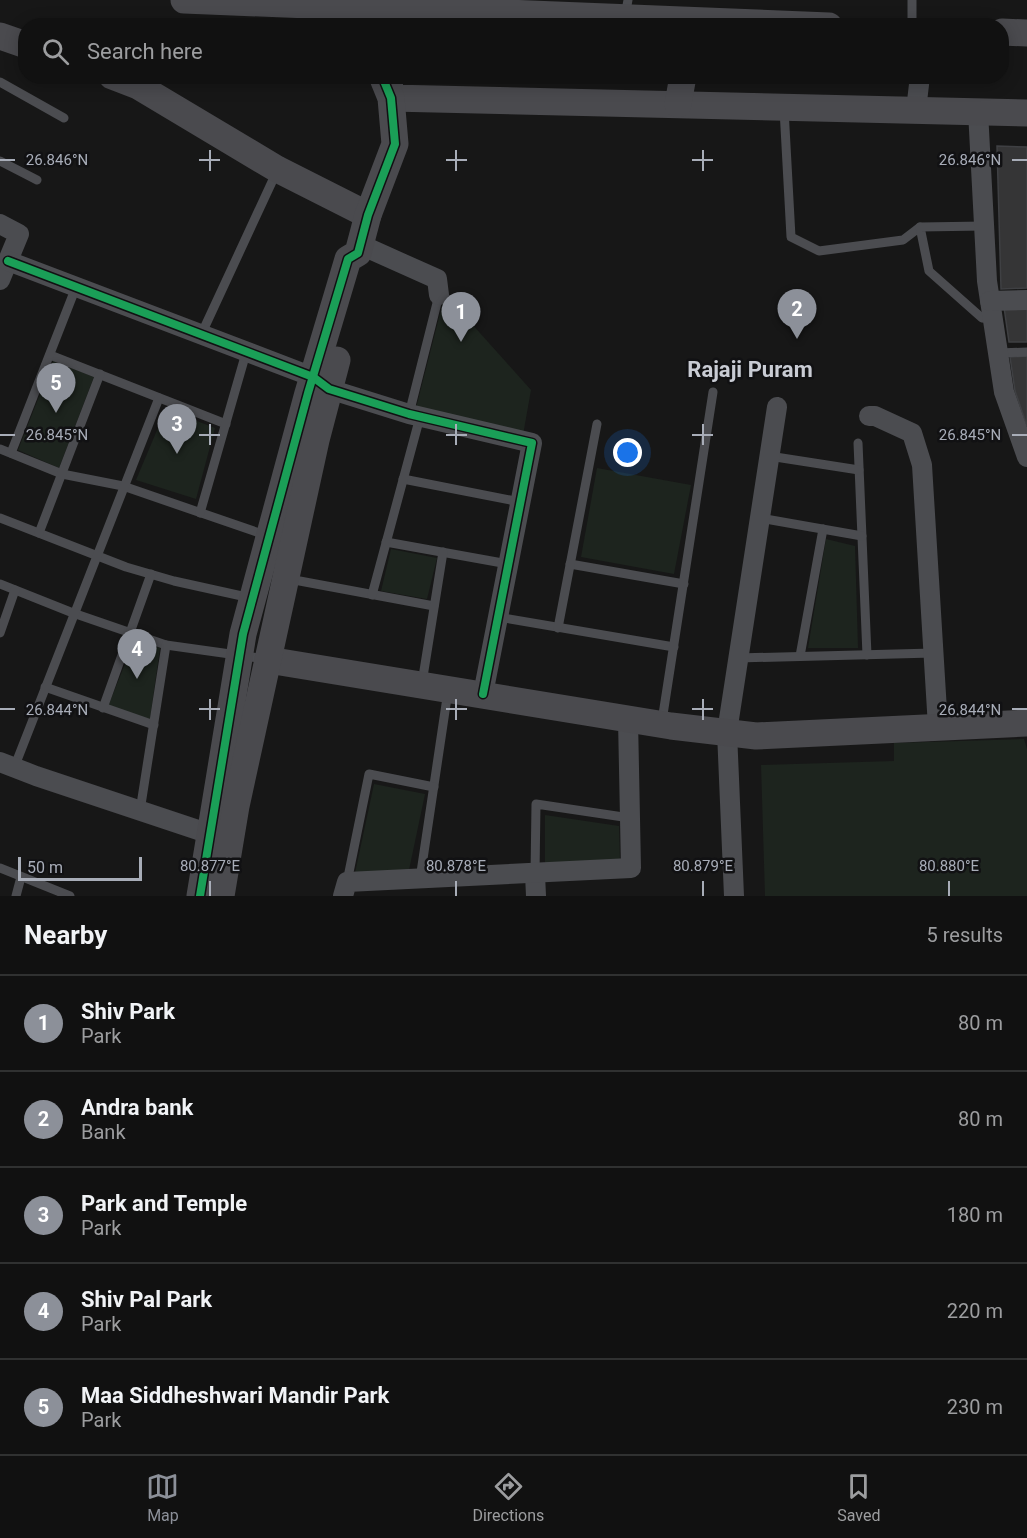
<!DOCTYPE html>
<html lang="en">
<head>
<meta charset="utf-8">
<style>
  body { margin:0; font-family:Roboto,sans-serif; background:#1a1a1a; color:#f1f3f6 }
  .scale { position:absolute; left:18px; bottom:15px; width:124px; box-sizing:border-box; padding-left:6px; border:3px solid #a8adb8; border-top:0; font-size:16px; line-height:21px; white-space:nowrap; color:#a8adb8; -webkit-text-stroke:4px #111113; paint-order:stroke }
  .you { position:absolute; left:628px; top:453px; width:21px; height:21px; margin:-15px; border:4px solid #fff; border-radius:50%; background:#1a73e8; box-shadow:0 0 0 9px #1a73e833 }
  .badge { display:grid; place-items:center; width:39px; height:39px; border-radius:50%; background:#8c9099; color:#fff; font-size:20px; font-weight:700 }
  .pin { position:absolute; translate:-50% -50px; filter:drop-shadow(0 2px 3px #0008) }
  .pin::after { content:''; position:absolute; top:32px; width:21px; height:18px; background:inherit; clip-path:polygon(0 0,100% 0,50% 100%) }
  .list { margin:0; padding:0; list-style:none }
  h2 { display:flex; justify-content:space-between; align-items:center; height:78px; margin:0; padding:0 24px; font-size:26px }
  h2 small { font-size:20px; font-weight:400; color:#9c9d9f }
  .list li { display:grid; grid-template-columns:39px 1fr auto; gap:18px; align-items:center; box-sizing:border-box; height:96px; padding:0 24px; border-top:2px solid #303131 }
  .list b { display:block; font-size:22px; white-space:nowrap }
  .list p { margin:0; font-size:20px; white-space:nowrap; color:#9c9d9f }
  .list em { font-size:20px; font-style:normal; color:#9c9d9f }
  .icon { flex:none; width:33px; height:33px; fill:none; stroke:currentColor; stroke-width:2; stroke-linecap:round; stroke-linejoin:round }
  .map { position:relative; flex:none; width:1027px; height:896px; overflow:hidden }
  .search { position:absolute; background:#111; box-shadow:0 3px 15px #0003; left:18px; right:18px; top:18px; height:66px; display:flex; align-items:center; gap:15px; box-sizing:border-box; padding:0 21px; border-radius:24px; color:#9c9d9f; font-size:22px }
  .sheet { height:558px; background:#111 }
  nav { display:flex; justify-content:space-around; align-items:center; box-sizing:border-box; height:84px; border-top:2px solid #303131; background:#111; font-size:16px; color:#9c9d9f }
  nav a { display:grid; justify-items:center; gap:3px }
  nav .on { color:#8c9099 }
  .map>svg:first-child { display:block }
  .green { fill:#1d241e }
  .building { fill:#353536; stroke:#3f4043; stroke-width:1.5 }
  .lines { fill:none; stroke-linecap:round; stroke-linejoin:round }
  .lane { stroke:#4b4c50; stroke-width:9 }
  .street { stroke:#4b4c50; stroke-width:20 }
  .secondary { stroke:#4a4a4e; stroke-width:27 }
  .cycleway-casing { stroke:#111113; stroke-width:11 }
  .cycleway { stroke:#1a9f57; stroke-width:8 }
  .ticks { fill:none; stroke:#a8adb8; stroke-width:2 }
  .labels { text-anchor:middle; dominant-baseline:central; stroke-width:5; stroke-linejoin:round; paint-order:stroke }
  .district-label { font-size:22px; font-weight:bold; fill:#c9ccd4; stroke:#111113 }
  .ticks-label { font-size:15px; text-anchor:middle; fill:#a8adb8; stroke:#111113; stroke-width:5; stroke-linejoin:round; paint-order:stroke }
</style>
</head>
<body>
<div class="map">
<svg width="1027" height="896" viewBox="0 0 1027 896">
  <rect width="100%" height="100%" fill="#171717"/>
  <!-- green -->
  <g class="green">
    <path d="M 445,294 L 531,390 L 523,435 L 416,408 Z"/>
    <path d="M 53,361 L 94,377 L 59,468 L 18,450 Z"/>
    <path d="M 166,409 L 215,428 L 196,499 L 136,480 Z"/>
    <path d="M 597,468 L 691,485 L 674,574 L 581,557 Z"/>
    <path d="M 826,539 L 855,546 L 858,648 L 808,648 Z"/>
    <path d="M 391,549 L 437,558 L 427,599 L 381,591 Z"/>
    <path d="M 135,639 L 160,648 L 150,719 L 107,709 Z"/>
    <path d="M 1024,739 L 1027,749 L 1027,896 L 765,896 L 761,765 L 894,761 L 894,743 Z"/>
    <path d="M 374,784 L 425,794 L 409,870 L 355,873 Z"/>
    <path d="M 545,815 L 619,826 L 620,862 L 545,865 Z"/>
  </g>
  <!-- building -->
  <g class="building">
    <path d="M 997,146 L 1027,147 L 1027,288 L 1001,289 Z"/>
    <path d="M 1027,303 L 1027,342 L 1009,342 L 1004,307 Z"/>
    <path d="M 1027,356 L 1027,426 L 1015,391 L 1010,357 Z"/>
  </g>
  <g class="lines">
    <!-- lane -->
    <g class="lane">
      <path d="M 912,0 L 912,26"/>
      <path d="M 625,16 L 628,0"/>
      <path d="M 0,82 L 64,118"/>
      <path d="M 784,109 L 791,237 L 819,251 L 903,240 L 920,227"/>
      <path d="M 0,161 L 37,180"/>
      <path d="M 984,226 L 920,227 L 929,271 L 982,318 L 993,319"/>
      <path d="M 201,335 L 277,171"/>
      <path d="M 998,353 L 1027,352"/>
      <path d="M 50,355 L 226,424"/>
      <path d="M 409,414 L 439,295"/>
      <path d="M 858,443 L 867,655"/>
      <path d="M 0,449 L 62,474 L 123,486 L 268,536"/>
      <path d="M 11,453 L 76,287"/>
      <path d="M 769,456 L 859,470"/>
      <path d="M 403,479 L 520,502"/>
      <path d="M 200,513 L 246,353"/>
      <path d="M 0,518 L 126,567 L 174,581 L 251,598"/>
      <path d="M 760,518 L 862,536"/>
      <path d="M 39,533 L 100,374"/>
      <path d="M 386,542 L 508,564"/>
      <path d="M 570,564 L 684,584"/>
      <path d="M 289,579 L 434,606"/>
      <path d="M 0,584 L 73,613 L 166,645 L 266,659"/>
      <path d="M 372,595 L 420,417"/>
      <path d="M 498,617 L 674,647"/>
      <path d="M 558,628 L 597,424"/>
      <path d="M 0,633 L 15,590"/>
      <path d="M 800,656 L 823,529"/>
      <path d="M 738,658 L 933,653"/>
      <path d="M 422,683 L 443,552"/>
      <path d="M 45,687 L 154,725"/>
      <path d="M 103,708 L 151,574"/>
      <path d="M 662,721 L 713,392"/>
      <path d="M 14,768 L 159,398"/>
      <path d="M 140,811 L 166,645"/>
      <path d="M 0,868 L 70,896"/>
      <path d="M 535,874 L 536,804 L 630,818"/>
      <path d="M 420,879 L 448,691"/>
      <path d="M 347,882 L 369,774 L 434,787"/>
      <path d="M 16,896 L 21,877"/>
    </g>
    <!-- street -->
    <g class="street">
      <path d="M 916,110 L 920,76"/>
      <path d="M 978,111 L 987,281 L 1004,392 L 1027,457"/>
      <path d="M 0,224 L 19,234 L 0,280"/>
      <path d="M 361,245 L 437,279 L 439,295"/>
      <path d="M 8,261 L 313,377 L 329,389 L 409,414 L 532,443 L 483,694"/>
      <path d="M 990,301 L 1027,300"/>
      <path d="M 869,416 L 875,416 L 912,433 L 922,465 L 938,727"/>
      <path d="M 0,762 L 36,776 L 222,838"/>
      <path d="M 535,874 L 536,896"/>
      <path d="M 343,896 L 347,882 L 631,868 L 628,719"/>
      <path d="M 734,896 L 727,732 L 777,407"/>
    </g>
    <!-- secondary -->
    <g class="secondary">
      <path d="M 184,0 L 829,26"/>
      <path d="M 1002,32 L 1027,33"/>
      <path d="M 0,36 L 26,45"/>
      <path d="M 112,76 L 138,86 L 277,169 L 368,215"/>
      <path d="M 389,81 L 391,98 L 1027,113"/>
      <path d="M 678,104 L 683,76"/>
      <path d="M 268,660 L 671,726 L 756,736 L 1027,723"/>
      <path d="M 200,896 L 243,634 L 308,393 L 348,259 L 358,253 L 368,215 L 395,144 L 391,98 L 382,76"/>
      <path d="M 221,896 L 236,806 L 316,440 L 337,360"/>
    </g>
    <defs>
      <g id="cycleway">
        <path d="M 8,261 L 313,377 L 329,389 L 409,414 L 532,443 L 483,694"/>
        <path d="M 200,896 L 243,634 L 308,393 L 348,259 L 358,253 L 368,215 L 395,144 L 391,98 L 382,76"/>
      </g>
    </defs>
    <!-- cycleway casing -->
    <use href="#cycleway" class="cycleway-casing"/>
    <!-- cycleway -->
    <use href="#cycleway" class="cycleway"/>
  </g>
  <!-- ticks -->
  <path class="ticks" d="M 210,150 L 210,171M 456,150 L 456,171M 703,150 L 703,171M 0,160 L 15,160M 199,160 L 220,160M 446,160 L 467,160M 692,160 L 713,160M 1012,160 L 1027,160M 210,424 L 210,445M 456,424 L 456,445M 703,424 L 703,445M 0,435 L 15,435M 199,435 L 220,435M 446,435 L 467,435M 692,435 L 713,435M 1012,435 L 1027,435M 210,699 L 210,720M 456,699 L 456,720M 703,699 L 703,720M 0,709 L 15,709M 199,709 L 220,709M 446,709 L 467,709M 692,709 L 713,709M 1012,709 L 1027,709M 210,881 L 210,896M 456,881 L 456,896M 703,881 L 703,896M 949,881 L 949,896"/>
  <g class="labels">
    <!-- district labels -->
    <g class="district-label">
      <text x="750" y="369">Rajaji Puram</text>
    </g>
  </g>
  <g class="ticks-label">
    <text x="57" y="165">26.846°N</text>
    <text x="970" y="165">26.846°N</text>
    <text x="57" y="440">26.845°N</text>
    <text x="970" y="440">26.845°N</text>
    <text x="57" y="715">26.844°N</text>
    <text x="970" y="715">26.844°N</text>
    <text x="210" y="871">80.877°E</text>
    <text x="456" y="871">80.878°E</text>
    <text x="703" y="871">80.879°E</text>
    <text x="949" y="871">80.880°E</text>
  </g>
</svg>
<div class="scale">50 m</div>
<div class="you"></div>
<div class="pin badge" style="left:461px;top:342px">1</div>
<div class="pin badge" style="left:797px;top:339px">2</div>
<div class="pin badge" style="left:177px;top:454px">3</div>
<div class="pin badge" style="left:137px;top:679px">4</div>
<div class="pin badge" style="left:56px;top:413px">5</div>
<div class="search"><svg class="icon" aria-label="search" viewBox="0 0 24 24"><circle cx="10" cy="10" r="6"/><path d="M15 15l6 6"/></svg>Search here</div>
</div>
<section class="sheet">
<h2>Nearby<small>5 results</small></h2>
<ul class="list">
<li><span class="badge">1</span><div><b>Shiv Park</b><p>Park</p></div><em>80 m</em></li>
<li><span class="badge">2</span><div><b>Andra bank</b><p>Bank</p></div><em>80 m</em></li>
<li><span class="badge">3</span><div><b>Park and Temple</b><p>Park</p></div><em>180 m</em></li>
<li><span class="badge">4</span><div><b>Shiv Pal Park</b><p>Park</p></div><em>220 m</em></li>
<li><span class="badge">5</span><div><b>Maa Siddheshwari Mandir Park</b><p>Park</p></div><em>230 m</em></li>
</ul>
</section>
<nav>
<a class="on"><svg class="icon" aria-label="map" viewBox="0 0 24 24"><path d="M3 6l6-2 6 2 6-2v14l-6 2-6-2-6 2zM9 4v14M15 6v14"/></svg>Map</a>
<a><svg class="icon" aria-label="directions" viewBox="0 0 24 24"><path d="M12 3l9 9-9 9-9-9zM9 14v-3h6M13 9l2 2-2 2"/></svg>Directions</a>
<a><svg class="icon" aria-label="saved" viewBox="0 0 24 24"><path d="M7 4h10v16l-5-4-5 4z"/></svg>Saved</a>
</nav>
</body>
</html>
